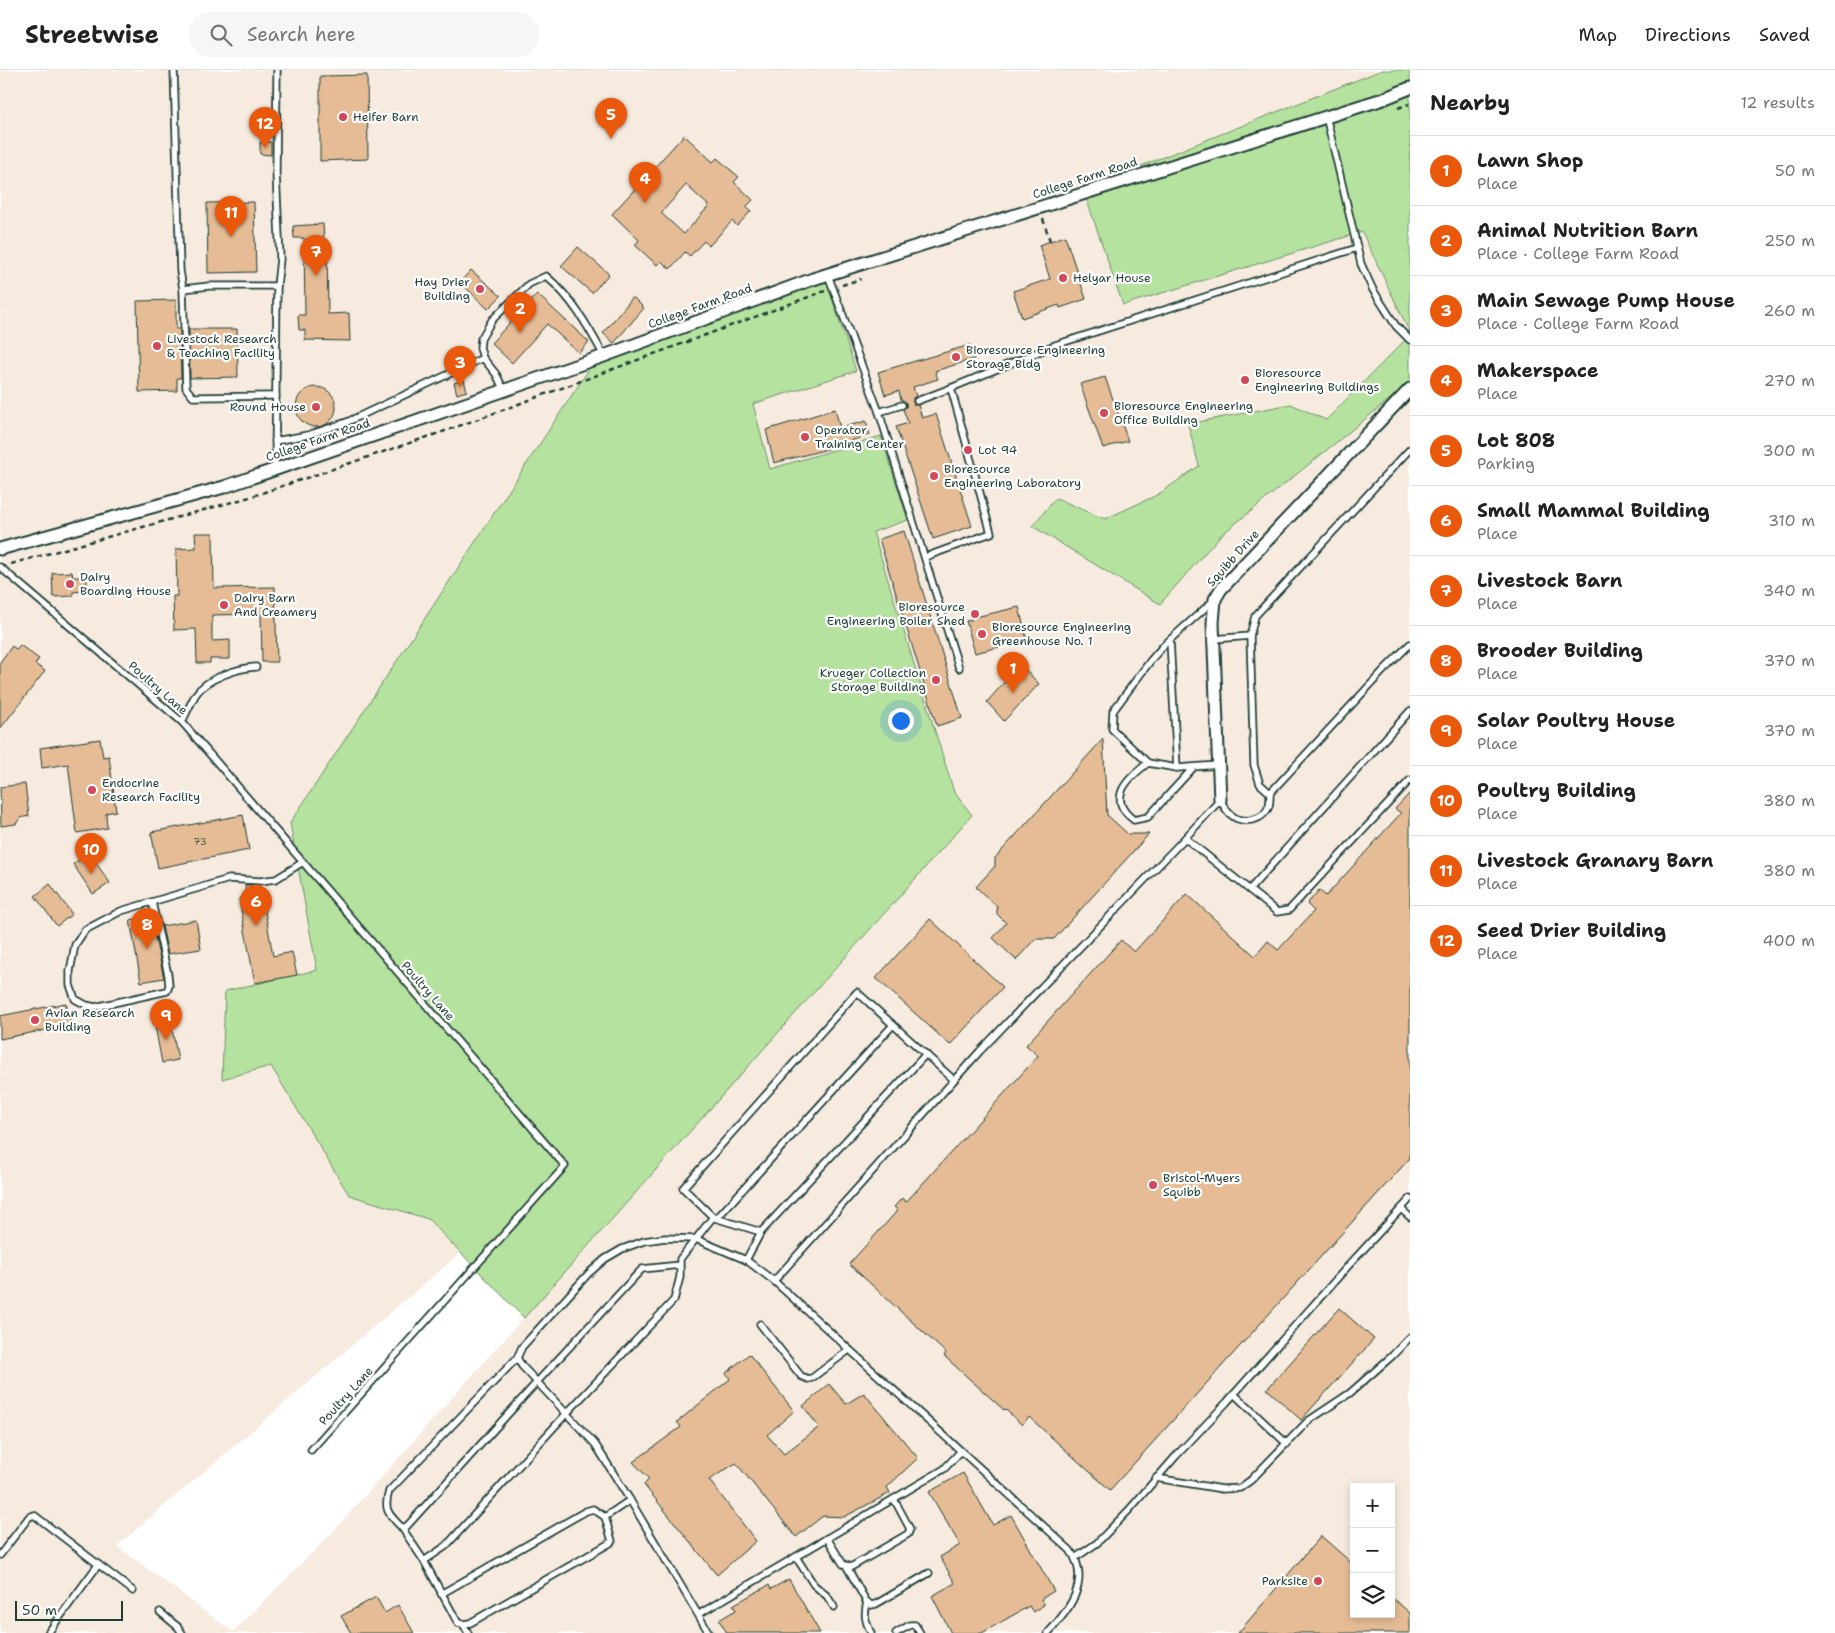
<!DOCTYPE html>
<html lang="en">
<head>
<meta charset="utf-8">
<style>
  body { margin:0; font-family:"Shantell Sans",sans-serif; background:#f6f6f6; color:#222 }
  .controls { position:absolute; right:15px; bottom:15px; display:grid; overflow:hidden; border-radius:0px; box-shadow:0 2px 8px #0003 }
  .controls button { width:45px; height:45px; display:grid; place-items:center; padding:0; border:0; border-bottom:1px solid #e0e0e0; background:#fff; color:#222; font:25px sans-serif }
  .scale { position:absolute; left:15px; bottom:12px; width:108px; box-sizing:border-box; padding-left:5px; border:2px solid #1f3d34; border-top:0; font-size:14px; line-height:18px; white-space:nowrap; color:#1f3d34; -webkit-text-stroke:4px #fff; paint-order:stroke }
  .you { position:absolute; left:900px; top:650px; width:18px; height:18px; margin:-12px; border:4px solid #fff; border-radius:50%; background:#1a73e8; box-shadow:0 0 0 8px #1a73e833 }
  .badge { display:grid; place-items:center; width:32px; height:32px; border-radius:50%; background:#ea580c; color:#fff; font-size:16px; font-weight:700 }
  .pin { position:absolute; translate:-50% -41px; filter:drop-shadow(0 1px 2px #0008) }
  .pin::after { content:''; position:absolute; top:26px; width:18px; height:15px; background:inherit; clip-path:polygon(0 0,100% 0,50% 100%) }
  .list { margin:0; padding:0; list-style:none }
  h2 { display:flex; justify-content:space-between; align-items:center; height:65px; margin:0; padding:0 20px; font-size:21px }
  h2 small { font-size:16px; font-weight:400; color:#767676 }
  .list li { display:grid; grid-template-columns:32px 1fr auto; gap:15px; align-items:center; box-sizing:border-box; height:70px; padding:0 20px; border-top:1px solid #e0e0e0 }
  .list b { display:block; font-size:19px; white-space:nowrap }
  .list p { margin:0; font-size:16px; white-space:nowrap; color:#767676 }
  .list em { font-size:16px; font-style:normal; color:#767676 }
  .icon { flex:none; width:28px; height:28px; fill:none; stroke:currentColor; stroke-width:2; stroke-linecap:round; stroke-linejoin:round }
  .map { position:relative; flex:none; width:1410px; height:1563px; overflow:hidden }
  header { display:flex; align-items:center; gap:30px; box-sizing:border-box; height:70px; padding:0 25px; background:#fff; border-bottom:1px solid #e0e0e0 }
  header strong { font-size:24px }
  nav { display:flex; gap:28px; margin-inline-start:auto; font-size:18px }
  .search { width:350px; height:45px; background:#f6f6f6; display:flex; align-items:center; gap:12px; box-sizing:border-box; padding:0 18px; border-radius:28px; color:#767676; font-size:19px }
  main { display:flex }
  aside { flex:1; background:#fff }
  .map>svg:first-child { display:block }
  .built { fill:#f7ebdf; fill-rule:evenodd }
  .green { fill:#b6e29f; stroke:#6a906a }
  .building { fill:#e5bc95; stroke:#1f3d34; fill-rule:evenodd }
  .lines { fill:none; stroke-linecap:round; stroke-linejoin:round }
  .lane-casing { stroke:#1f3d34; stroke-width:9 }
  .street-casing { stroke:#1f3d34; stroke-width:15 }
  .path { stroke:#1f3d34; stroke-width:2.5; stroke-dasharray:5 4; stroke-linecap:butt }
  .lane { stroke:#fff; stroke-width:5.5 }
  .street { stroke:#fff; stroke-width:11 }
  .poi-dot { fill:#d1495b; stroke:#fff; stroke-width:2 }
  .labels { text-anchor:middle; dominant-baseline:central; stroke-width:4.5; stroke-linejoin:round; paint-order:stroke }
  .number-label { font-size:10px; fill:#505d4c }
  .poi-label { font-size:12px; fill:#1f3d34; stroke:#fff; text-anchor:start }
  .street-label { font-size:12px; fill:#1f3d34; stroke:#fff }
</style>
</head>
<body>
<header>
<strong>Streetwise</strong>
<div class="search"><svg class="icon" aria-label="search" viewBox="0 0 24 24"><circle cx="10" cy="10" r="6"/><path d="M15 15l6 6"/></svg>Search here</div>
<nav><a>Map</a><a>Directions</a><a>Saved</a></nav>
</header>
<main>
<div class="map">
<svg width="1410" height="1563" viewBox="0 0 1410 1563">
  <rect width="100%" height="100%" fill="#fff"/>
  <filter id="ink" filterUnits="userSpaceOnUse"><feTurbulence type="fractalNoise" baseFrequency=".02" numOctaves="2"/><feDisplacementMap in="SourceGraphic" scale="10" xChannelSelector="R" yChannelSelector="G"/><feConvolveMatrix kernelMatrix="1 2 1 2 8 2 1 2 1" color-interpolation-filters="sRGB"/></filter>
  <g filter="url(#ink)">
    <!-- built -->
    <path class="built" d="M 0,0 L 1410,0 L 1410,1563 L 0,1563 ZM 966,751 L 329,1466 L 233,1562 L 117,1476 ZM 1354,1417 L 1391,1417 L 1391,1544 L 1354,1544 Z"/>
    <!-- green -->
    <g class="green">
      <path d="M 1382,0 L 1410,0 L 1410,263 L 1362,162 L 1123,235 L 1083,119 Z"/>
      <path d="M 823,201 L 856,301 L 753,334 L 770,399 L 881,366 L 908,450 L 873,462 L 954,722 L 972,745 L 524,1248 L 428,1149 L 349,1125 L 271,996 L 222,1009 L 225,921 L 317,900 L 290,753 L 599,284 Z"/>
      <path d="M 1410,265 L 1410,313 L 1220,466 L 1160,534 L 1032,456 L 1056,428 L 1105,449 L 1157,425 L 1199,396 L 1188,354 L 1291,334 L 1326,350 Z"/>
    </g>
    <!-- building -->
    <g class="building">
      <path d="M 367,5 L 368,89 L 320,91 L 320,6 Z"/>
      <path d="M 684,65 L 713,92 L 717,88 L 739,107 L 734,112 L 753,130 L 746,137 L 751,141 L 737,156 L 732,151 L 709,176 L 704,171 L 690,186 L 685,182 L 670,199 L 661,191 L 657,195 L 635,175 L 639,170 L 612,144 ZM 686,115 L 709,136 L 684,164 L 661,143 Z"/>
      <path d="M 260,72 L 271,72 L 271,85 L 260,84 Z"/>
      <path d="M 254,132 L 256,202 L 208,203 L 207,133 Z"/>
      <path d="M 323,154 L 324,169 L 327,170 L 328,244 L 349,243 L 350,271 L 305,270 L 305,260 L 299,260 L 298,245 L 305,245 L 304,168 L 294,168 L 293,156 Z"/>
      <path d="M 1065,166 L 1086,229 L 1060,238 L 1059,235 L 1022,248 L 1013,221 L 1050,209 L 1039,175 Z"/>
      <path d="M 578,177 L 609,204 L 592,223 L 561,196 Z"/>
      <path d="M 471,200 L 501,226 L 488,239 L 460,212 Z"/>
      <path d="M 537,224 L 589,272 L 579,283 L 547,254 L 512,293 L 491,273 Z"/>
      <path d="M 633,227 L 644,238 L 614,273 L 603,263 Z"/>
      <path d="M 176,230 L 176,259 L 180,259 L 181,308 L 177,308 L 177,321 L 139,322 L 137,231 Z"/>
      <path d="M 189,259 L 237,259 L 238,307 L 190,308 Z"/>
      <path d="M 970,275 L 974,289 L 935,301 L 938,309 L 913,317 L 916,326 L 913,328 L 913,332 L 914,335 L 918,335 L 922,348 L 936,344 L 972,456 L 933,469 L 896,357 L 908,353 L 903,339 L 906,337 L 906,333 L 901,330 L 899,321 L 885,325 L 878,302 Z"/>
      <path d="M 1105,307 L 1128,371 L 1103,378 L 1080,314 Z"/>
      <path d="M 464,310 L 467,321 L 457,324 L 454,313 Z"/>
      <circle cx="316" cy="337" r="20"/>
      <path d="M 835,339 L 840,358 L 866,351 L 870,365 L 843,373 L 843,375 L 774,393 L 766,360 Z"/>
      <path d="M 904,461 L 962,648 L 937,656 L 879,469 Z"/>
      <path d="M 195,463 L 213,463 L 214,518 L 275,517 L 277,592 L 262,592 L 261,544 L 212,545 L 212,571 L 230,570 L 230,589 L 210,589 L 210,593 L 197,593 L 196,559 L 174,560 L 173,526 L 177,526 L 176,479 L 196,478 Z"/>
      <path d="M 72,502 L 73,507 L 84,507 L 87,510 L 87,518 L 84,521 L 73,522 L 73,526 L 53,527 L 52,503 Z"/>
      <path d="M 1019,537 L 1027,570 L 975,583 L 966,551 L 971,550 L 971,548 Z"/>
      <path d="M 20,575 L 39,589 L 35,594 L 45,601 L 0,659 L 0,592 L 12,576 L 16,579 Z"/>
      <path d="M 1020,594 L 1039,614 L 1004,651 L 987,632 Z"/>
      <path d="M 100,669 L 103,687 L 109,686 L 116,741 L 106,743 L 107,758 L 77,763 L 68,694 L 42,698 L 40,678 Z"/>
      <path d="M 1103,669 L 1107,745 L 1128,764 L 1149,764 L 1054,869 L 1035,869 L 1016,890 L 993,868 L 1006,853 L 997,844 L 997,837 L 976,817 L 995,796 L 995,788 Z"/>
      <path d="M 25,714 L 29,746 L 20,748 L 16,754 L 1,756 L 0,717 Z"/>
      <path d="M 1410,723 L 1410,1088 L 1110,1420 L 1029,1347 L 1022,1355 L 1005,1339 L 1004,1340 L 944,1286 L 946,1283 L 849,1194 L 898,1140 L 894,1137 L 902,1128 L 906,1132 L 1038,986 L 1026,975 L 1121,870 L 1134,882 L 1187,824 L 1255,886 L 1268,871 L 1278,880 L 1314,841 L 1307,834 L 1319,820 L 1326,826 L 1401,743 L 1395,739 Z"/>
      <path d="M 243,745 L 249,780 L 158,798 L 151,762 Z"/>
      <path d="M 89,783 L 110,813 L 93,824 L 73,794 Z"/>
      <path d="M 50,814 L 72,844 L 57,856 L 35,826 Z"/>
      <path d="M 245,815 L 251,815 L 256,825 L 262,824 L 273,886 L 292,882 L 297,905 L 255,913 L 239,829 L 246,828 Z"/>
      <path d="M 150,846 L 164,908 L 141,912 L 130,850 Z"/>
      <path d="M 930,849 L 1003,917 L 950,975 L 876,908 Z"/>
      <path d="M 196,850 L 201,879 L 168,884 L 162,856 Z"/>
      <path d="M 66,933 L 71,955 L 0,969 L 0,946 Z"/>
      <path d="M 170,948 L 178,990 L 162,993 L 154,951 Z"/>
      <path d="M 1339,1238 L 1374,1269 L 1301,1350 L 1267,1319 Z"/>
      <path d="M 749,1284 L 794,1341 L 767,1365 L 784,1384 L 819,1357 L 803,1336 L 829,1314 L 846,1334 L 864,1323 L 918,1388 L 887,1417 L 890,1423 L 844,1447 L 823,1446 L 796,1467 L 736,1393 L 709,1410 L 756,1471 L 717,1505 L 644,1415 L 649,1409 L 633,1392 L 681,1357 L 677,1352 L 730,1309 L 726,1303 Z"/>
      <path d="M 963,1403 L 993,1455 L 1011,1445 L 1054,1521 L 1041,1529 L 1044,1535 L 1033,1542 L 1029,1536 L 982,1563 L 951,1563 L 932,1526 L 955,1513 L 940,1487 L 960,1475 L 929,1422 Z"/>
      <path d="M 1321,1466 L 1354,1495 L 1354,1544 L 1391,1544 L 1391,1527 L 1410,1543 L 1410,1563 L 1238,1563 Z"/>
      <path d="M 789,1509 L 820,1563 L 727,1563 L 719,1550 L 736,1540 L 733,1535 L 769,1515 L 771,1519 Z"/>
      <path d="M 376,1527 L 385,1543 L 398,1535 L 414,1563 L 351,1563 L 341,1546 Z"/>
    </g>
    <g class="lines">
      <defs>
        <g id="lane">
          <path d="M 174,0 L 180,201 L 183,219 L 186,318 L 193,327 L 276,326"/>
          <path d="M 1326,46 L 1361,194 L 1373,220 L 1396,256 L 1410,270"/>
          <path d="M 828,205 L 879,342 L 959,598"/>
          <path d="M 183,219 L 209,216 L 277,216"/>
          <path d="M 951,318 L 1055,275 L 1357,178"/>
          <path d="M 504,320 L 496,304 L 483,288 L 480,278 L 481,269 L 492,250 L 529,214 L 546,206 C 572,228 588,256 604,286"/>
          <path d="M 917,331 L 951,318 L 991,463 L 925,487"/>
          <path d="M 879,342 L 902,335"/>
          <path d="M 275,371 L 308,365 L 347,352 L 483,288"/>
          <path d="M 275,399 L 277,216 L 280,189 L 276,103 L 277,0"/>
          <path d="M 0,497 L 182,652 L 565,1096 L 311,1380"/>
          <path d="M 1213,531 L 1164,575 L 1151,590 L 1113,641 L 1112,659 L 1148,693 L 1177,698 L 1219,695"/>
          <path d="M 1250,566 L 1255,546 L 1410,379"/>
          <path d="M 1214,569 L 1250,566 L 1254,695 L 1260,714 L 1270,723"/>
          <path d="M 1170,570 L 1177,698"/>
          <path d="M 182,652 C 187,642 191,632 196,624 C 207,608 238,598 256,597"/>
          <path d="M 1148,693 C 1128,708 1105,729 1134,750 L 1148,747 L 1193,698"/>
          <path d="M 1185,768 L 1277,842 L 1289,840 L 1410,710"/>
          <path d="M 1250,819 L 1410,641"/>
          <path d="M 152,832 L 168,905 L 169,916 L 167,921 L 95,937 L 86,935 L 75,929 L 70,915 L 70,901 L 75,875 L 85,860 L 121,841 L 229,809 L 260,811 L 276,809 L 303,792"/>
          <path d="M 1401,1139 L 1410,1147"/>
          <path d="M 715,1148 L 761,1162"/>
          <path d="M 717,1148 L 893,955"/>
          <path d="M 746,1190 L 761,1162 L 926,984"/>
          <path d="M 680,1195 L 642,1199 L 537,1312 L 407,1456 L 402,1458 L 424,1491 L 446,1476 L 566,1344 L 674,1230 L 680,1207 L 680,1189 L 713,1147 L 683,1118 L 857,922 L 954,1010"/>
          <path d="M 774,1211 L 980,981 L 1185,768 L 1220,730 C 1223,734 1225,739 1229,743 C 1240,755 1263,752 1269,736 C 1270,732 1270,727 1270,723 L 1383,601 L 1410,574"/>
          <path d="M 760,1254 L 801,1306 L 808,1309 L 812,1308 L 849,1280"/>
          <path d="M 1234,1324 L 1287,1374"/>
          <path d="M 1156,1408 L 1222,1419 L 1240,1418 L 1251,1410 L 1308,1351 L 1350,1323 L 1392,1286 L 1410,1267"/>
          <path d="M 402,1458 C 389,1444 383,1441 389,1421 L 517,1288"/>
          <path d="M 827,1468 L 843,1494 L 851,1497 L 908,1464 L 910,1459 L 894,1429"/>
          <path d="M 0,1485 L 29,1447 L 34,1445 L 133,1521"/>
          <path d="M 796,1487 L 814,1515 L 827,1526 L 834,1537"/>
          <path d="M 1075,1488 L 1097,1473 L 1129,1440 L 1176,1386 L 1227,1332 L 1349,1195 L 1410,1129"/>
          <path d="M 424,1491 L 458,1553 L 463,1554 L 470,1553 L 610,1473 L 612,1471 L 605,1447 L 630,1430"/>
          <path d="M 847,1497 L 866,1531 L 871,1535 L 876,1534 L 929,1503"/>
          <path d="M 441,1524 L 586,1441 L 593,1439 L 605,1447"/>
          <path d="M 867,1532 C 864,1545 865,1551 871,1563"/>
          <path d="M 160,1542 L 178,1557 L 182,1563"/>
          <path d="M 699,1544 L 944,1399 L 960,1382"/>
          <path d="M 463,1554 L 468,1563"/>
          <path d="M 48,1563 L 98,1495"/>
          <path d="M 709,1563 L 630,1430 L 595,1374 L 522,1296 L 517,1288 L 522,1277 L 589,1203 L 605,1189 L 622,1179 L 644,1171 L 665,1168 L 696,1169 L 746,1190 L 774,1211 L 1070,1480 C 1092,1511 1069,1540 1048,1563"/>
          <path d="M 896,1563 L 910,1555 L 915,1555 L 920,1563"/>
        </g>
        <g id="street">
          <path d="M 0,479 L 224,417 L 604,286 L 813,209 L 1383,29 L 1410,18"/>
          <path d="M 1220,730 L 1213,553 L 1215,529 L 1221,519 L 1410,319"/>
        </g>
      </defs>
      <!-- lane casing -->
      <use href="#lane" class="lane-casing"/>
      <!-- street casing -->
      <use href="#street" class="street-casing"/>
      <!-- path -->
      <g class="path">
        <path d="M 1398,38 L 1409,34"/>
        <path d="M 1043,149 L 1050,171"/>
        <path d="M 842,215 L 861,209"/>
        <path d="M 11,494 L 250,427 L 448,360 L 825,221"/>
      </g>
      <!-- lane -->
      <use href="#lane" class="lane"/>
      <!-- street -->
      <use href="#street" class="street"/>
    </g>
  </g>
  <!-- markers -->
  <g class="poi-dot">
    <circle cx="343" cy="47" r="5"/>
    <circle cx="1063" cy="208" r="5"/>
    <circle cx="480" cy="219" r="5"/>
    <circle cx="157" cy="276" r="5"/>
    <circle cx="956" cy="287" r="5"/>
    <circle cx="1245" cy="310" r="5"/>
    <circle cx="316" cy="337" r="5"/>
    <circle cx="1104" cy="343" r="5"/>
    <circle cx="805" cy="367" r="5"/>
    <circle cx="968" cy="380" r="5"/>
    <circle cx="934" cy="406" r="5"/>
    <circle cx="70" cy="514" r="5"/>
    <circle cx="224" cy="535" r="5"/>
    <circle cx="975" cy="544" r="5"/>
    <circle cx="982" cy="564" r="5"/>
    <circle cx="936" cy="610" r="5"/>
    <circle cx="92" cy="720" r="5"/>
    <circle cx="35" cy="950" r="5"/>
    <circle cx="1153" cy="1115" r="5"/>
    <circle cx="1318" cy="1511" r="5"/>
  </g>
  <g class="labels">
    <!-- number labels -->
    <g class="number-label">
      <text x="200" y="771">73</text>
    </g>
    <!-- poi labels -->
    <g class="poi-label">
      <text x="353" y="47">Heifer Barn</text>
      <text x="1073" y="208">Helyar House</text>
      <text x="470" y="212" text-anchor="end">Hay Drier<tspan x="470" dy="14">Building</tspan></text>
      <text x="167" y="269">Livestock Research<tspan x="167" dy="14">&amp; Teaching Facility</tspan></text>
      <text x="966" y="280">Bioresource Engineering<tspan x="966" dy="14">Storage Bldg</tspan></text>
      <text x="1255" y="303">Bioresource<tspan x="1255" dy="14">Engineering Buildings</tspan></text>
      <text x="1114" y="336">Bioresource Engineering<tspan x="1114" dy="14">Office Building</tspan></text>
      <text x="306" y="337" text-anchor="end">Round House</text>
      <text x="815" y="360">Operator<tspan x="815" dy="14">Training Center</tspan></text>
      <text x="978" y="380">Lot 94</text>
      <text x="944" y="399">Bioresource<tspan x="944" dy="14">Engineering Laboratory</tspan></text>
      <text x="80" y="507">Dairy<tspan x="80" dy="14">Boarding House</tspan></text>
      <text x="234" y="528">Dairy Barn<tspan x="234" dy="14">And Creamery</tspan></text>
      <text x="965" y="537" text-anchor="end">Bioresource<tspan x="965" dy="14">Engineering Boiler Shed</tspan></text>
      <text x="992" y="557">Bioresource Engineering<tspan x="992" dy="14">Greenhouse No. 1</tspan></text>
      <text x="926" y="603" text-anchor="end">Krueger Collection<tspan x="926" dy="14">Storage Building</tspan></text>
      <text x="102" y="713">Endocrine<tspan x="102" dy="14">Research Facility</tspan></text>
      <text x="45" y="943">Avian Research<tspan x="45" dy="14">Building</tspan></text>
      <text x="1163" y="1108">Bristol-Myers<tspan x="1163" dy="14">Squibb</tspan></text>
      <text x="1308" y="1511" text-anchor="end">Parksite</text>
    </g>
    <!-- street labels -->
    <g class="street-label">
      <text transform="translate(1085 108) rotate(-18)">College Farm Road</text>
      <text transform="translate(700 236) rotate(-20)">College Farm Road</text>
      <text transform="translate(318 370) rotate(-19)">College Farm Road</text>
      <text transform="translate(1233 488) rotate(-48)">Squibb Drive</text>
      <text transform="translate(158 618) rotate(41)">Poultry Lane</text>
      <text transform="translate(428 921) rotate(49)">Poultry Lane</text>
      <text transform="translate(346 1326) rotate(-48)">Poultry Lane</text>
    </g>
  </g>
</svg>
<div class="controls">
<button>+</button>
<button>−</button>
<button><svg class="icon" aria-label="layers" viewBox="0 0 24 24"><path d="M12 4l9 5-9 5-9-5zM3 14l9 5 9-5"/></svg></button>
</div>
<div class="scale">50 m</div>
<div class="you"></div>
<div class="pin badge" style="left:1013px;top:623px">1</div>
<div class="pin badge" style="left:520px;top:263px">2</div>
<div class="pin badge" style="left:460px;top:317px">3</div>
<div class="pin badge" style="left:645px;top:133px">4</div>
<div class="pin badge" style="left:611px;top:69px">5</div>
<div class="pin badge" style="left:256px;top:856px">6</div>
<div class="pin badge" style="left:316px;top:206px">7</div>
<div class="pin badge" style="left:147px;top:879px">8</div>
<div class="pin badge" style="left:166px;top:970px">9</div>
<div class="pin badge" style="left:91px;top:804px">10</div>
<div class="pin badge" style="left:231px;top:167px">11</div>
<div class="pin badge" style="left:265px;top:78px">12</div>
</div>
<aside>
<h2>Nearby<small>12 results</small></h2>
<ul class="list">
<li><span class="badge">1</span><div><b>Lawn Shop</b><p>Place</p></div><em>50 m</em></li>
<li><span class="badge">2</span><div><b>Animal Nutrition Barn</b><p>Place · College Farm Road</p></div><em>250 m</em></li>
<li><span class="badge">3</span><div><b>Main Sewage Pump House</b><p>Place · College Farm Road</p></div><em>260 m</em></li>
<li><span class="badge">4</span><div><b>Makerspace</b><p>Place</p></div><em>270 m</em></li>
<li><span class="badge">5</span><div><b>Lot 808</b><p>Parking</p></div><em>300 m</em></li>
<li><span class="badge">6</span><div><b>Small Mammal Building</b><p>Place</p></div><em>310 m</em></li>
<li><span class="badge">7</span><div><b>Livestock Barn</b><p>Place</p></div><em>340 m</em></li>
<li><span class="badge">8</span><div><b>Brooder Building</b><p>Place</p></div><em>370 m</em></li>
<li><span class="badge">9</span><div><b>Solar Poultry House</b><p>Place</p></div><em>370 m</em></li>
<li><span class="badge">10</span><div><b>Poultry Building</b><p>Place</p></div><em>380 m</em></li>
<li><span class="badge">11</span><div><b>Livestock Granary Barn</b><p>Place</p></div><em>380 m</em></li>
<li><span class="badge">12</span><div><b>Seed Drier Building</b><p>Place</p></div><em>400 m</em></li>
</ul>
</aside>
</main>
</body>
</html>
